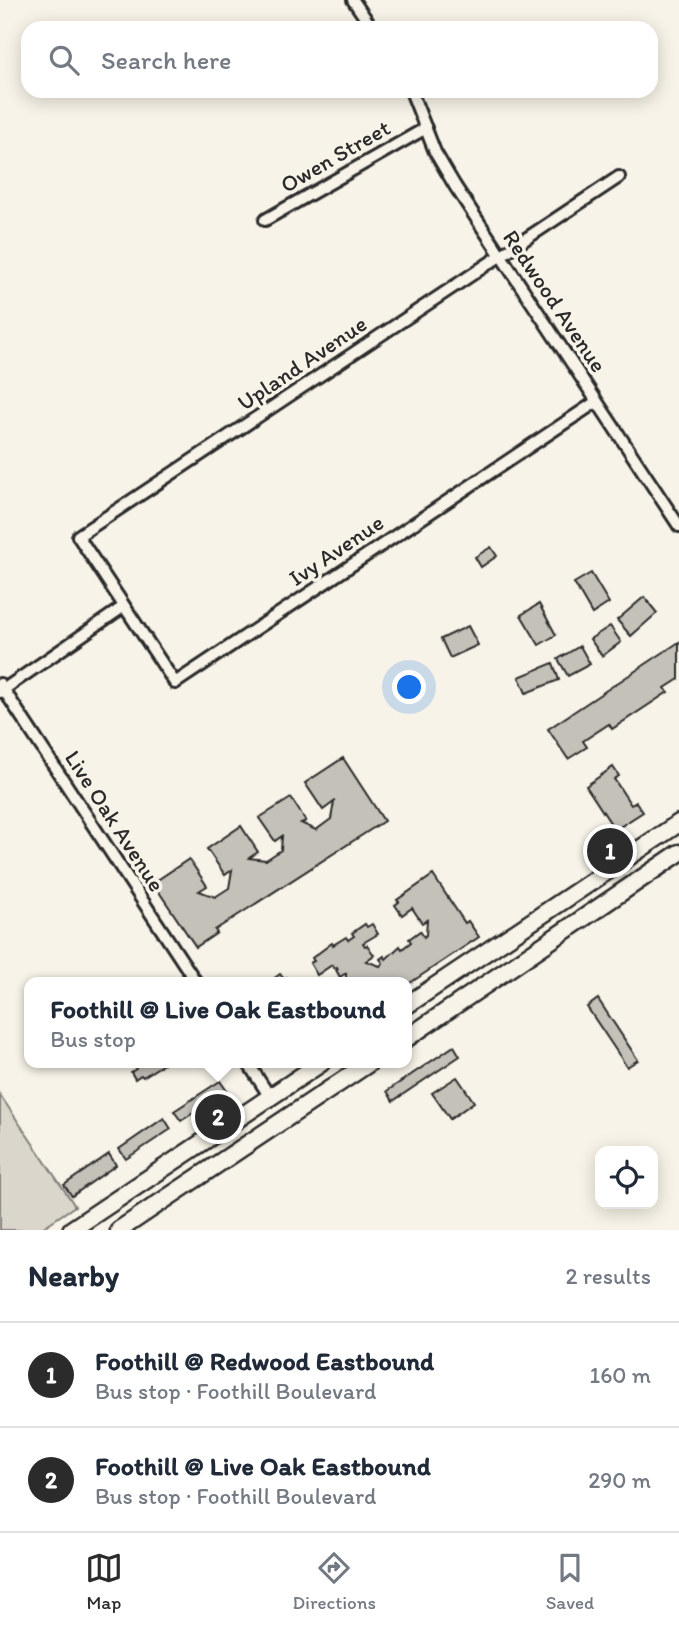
<!DOCTYPE html>
<html lang="en">
<head>
<meta charset="utf-8">
<style>
  body { margin:0; font-family:Itim,sans-serif; background:#f6f6f7; color:#1f2937 }
  .controls { position:absolute; right:21px; bottom:21px; display:grid; overflow:hidden; border-radius:14px; box-shadow:0 4px 18px #0003 }
  .controls button { width:63px; height:63px; display:grid; place-items:center; padding:0; border:0; border-bottom:2px solid #e0e1e3; background:#fff; color:#1f2937; font:35px sans-serif }
  .you { position:absolute; left:410px; top:688px; width:24px; height:24px; margin:-18px; border:5px solid #fff; border-radius:50%; background:#1a73e8; box-shadow:0 0 0 10px #1a73e833 }
  .badge { display:grid; place-items:center; width:46px; height:46px; border-radius:50%; background:#2b2b2b; color:#fff; font-size:23px; font-weight:700 }
  .pin { position:absolute; translate:-50% -50%; border:4px solid #fff; box-shadow:0 2px 7px #0006 }
  .popup { position:absolute; left:24px; top:977px; width:388px; height:91px; box-sizing:border-box; display:grid; place-content:center; border-radius:14px; background:#fff; filter:drop-shadow(0 2px 5px #0005); font-size:23px; white-space:nowrap; color:#747a83 }
  .popup b { font-size:26px; color:#1f2937 }
  .popup::after { content:''; position:absolute; left:50%; top:100%; margin-left:-14px; border:14px solid transparent; border-top-color:#fff }
  .list { margin:0; padding:0; list-style:none }
  h2 { display:flex; justify-content:space-between; align-items:center; height:91px; margin:0; padding:0 28px; font-size:30px }
  h2 small { font-size:23px; font-weight:400; color:#747a83 }
  .list li { display:grid; grid-template-columns:46px 1fr auto; gap:21px; align-items:center; box-sizing:border-box; height:105px; padding:0 28px; border-top:2px solid #e0e1e3 }
  .list b { display:block; font-size:26px; white-space:nowrap }
  .list p { margin:0; font-size:23px; white-space:nowrap; color:#747a83 }
  .list em { font-size:23px; font-style:normal; color:#747a83 }
  .icon { flex:none; width:38px; height:38px; fill:none; stroke:currentColor; stroke-width:2; stroke-linecap:round; stroke-linejoin:round }
  .map { position:relative; flex:none; width:679px; height:1230px; overflow:hidden }
  .search { position:absolute; background:#fff; box-shadow:0 4px 18px #0003; left:21px; right:21px; top:21px; height:77px; display:flex; align-items:center; gap:18px; box-sizing:border-box; padding:0 24px; border-radius:21px; color:#747a83; font-size:26px }
  .sheet { height:301px; background:#fff }
  nav { display:flex; justify-content:space-around; align-items:center; box-sizing:border-box; height:98px; border-top:2px solid #e0e1e3; background:#fff; font-size:19px; color:#747a83 }
  nav a { display:grid; justify-items:center; gap:4px }
  nav .on { color:#2b2b2b }
  .map>svg:first-child { display:block }
  .green { fill:#dad6cc; stroke:#82807c; stroke-width:2 }
  .building { fill:#c4c1b9; stroke:#2b2b2b; stroke-width:2 }
  .lines { fill:none; stroke-linecap:round; stroke-linejoin:round }
  .street-casing { stroke:#2b2b2b; stroke-width:16 }
  .primary-casing { stroke:#2b2b2b; stroke-width:21 }
  .street { stroke:#f7f3e8; stroke-width:10 }
  .primary { stroke:#f7f3e8; stroke-width:16 }
  .labels { text-anchor:middle; dominant-baseline:central; stroke-width:7; stroke-linejoin:round; paint-order:stroke }
  .street-label { font-size:23px; fill:#2b2b2b; stroke:#f7f3e8 }
</style>
</head>
<body>
<div class="map">
<svg width="679" height="1230" viewBox="0 0 679 1230">
  <rect width="100%" height="100%" fill="#f7f3e8"/>
  <filter id="ink" filterUnits="userSpaceOnUse"><feTurbulence type="fractalNoise" baseFrequency=".0143" numOctaves="2"/><feDisplacementMap in="SourceGraphic" scale="14" xChannelSelector="R" yChannelSelector="G"/><feConvolveMatrix kernelMatrix="1 2 1 2 8 2 1 2 1" color-interpolation-filters="sRGB"/></filter>
  <g filter="url(#ink)">
    <!-- green -->
    <path class="green" d="M 0,1095 L 75,1206 L 39,1230 L 0,1230 Z"/>
    <!-- building -->
    <g class="building">
      <path d="M 491,547 L 497,556 L 481,567 L 475,557 Z"/>
      <path d="M 591,573 L 609,603 L 592,614 L 574,583 Z"/>
      <path d="M 644,597 L 657,613 L 631,636 L 617,620 Z"/>
      <path d="M 539,604 L 556,635 L 539,645 L 521,615 Z"/>
      <path d="M 468,626 L 478,645 L 450,658 L 441,639 Z"/>
      <path d="M 610,626 L 621,642 L 602,656 L 590,639 Z"/>
      <path d="M 679,642 L 679,679 L 665,688 L 668,692 L 612,729 L 609,724 L 583,741 L 587,747 L 568,759 L 548,729 Z"/>
      <path d="M 580,646 L 590,664 L 568,676 L 558,659 Z"/>
      <path d="M 553,663 L 559,680 L 526,693 L 519,677 Z"/>
      <path d="M 343,758 L 384,821 L 215,930 L 217,933 L 196,947 L 153,883 L 189,859 L 207,886 L 199,891 L 215,897 L 229,888 L 232,870 L 225,875 L 207,849 L 241,826 L 258,852 L 249,858 L 266,860 L 281,850 L 282,836 L 275,841 L 259,818 L 291,798 L 306,821 L 301,823 L 316,830 L 331,819 L 334,802 L 323,810 L 305,783 Z"/>
      <path d="M 613,767 L 619,776 L 614,779 L 631,805 L 636,802 L 643,812 L 615,830 L 586,786 Z"/>
      <path d="M 433,875 L 465,923 L 468,921 L 479,937 L 407,985 L 407,982 L 346,982 L 346,973 L 340,977 L 336,970 L 338,969 L 337,967 L 334,968 L 332,965 L 317,975 L 310,963 L 314,961 L 312,958 L 332,943 L 333,945 L 346,937 L 348,940 L 354,936 L 352,933 L 365,924 L 367,927 L 372,924 L 378,934 L 363,943 L 365,946 L 367,945 L 374,955 L 366,961 L 380,966 L 383,963 L 380,959 L 384,956 L 386,959 L 400,946 L 402,949 L 411,942 L 409,939 L 420,931 L 424,937 L 426,935 L 427,920 L 422,923 L 412,908 L 402,915 L 395,905 L 399,902 L 397,900 Z"/>
      <path d="M 280,974 L 284,979 L 287,977 L 291,982 L 269,982 Z"/>
      <path d="M 598,999 L 638,1060 L 627,1067 L 587,1007 Z"/>
      <path d="M 454,1046 L 460,1056 L 393,1101 L 387,1091 Z"/>
      <path d="M 126,1063 L 165,1063 L 143,1077 L 141,1075 L 135,1079 L 131,1072 L 136,1069 L 133,1064 L 129,1066 Z"/>
      <path d="M 457,1077 L 474,1102 L 450,1119 L 432,1093 Z"/>
      <path d="M 220,1081 L 227,1091 L 181,1121 L 174,1111 Z"/>
      <path d="M 164,1118 L 171,1129 L 126,1159 L 119,1149 Z"/>
      <path d="M 109,1154 L 116,1165 L 72,1196 L 64,1185 Z"/>
    </g>
    <g class="lines">
      <defs>
        <g id="street">
          <path d="M 353,0 L 372,28"/>
          <path d="M 411,91 L 435,152 L 455,186 L 679,526"/>
          <path d="M 265,220 L 426,128"/>
          <path d="M 596,402 L 175,683 L 78,536 L 619,177"/>
          <path d="M 0,684 L 196,982"/>
          <path d="M 0,692 L 123,607"/>
          <path d="M 248,1063 L 270,1097"/>
        </g>
        <g id="primary">
          <path d="M 407,1005 L 679,823"/>
          <path d="M 407,1038 L 679,853"/>
          <path d="M 71,1230 L 321,1063"/>
          <path d="M 119,1230 L 369,1063"/>
        </g>
      </defs>
      <!-- street casing -->
      <use href="#street" class="street-casing"/>
      <!-- primary casing -->
      <use href="#primary" class="primary-casing"/>
      <!-- street -->
      <use href="#street" class="street"/>
      <!-- primary -->
      <use href="#primary" class="primary"/>
    </g>
  </g>
  <g class="labels">
    <!-- street labels -->
    <g class="street-label">
      <text transform="translate(335 156) rotate(-30)">Owen Street</text>
      <text transform="translate(555 301) rotate(56)">Redwood Avenue</text>
      <text transform="translate(302 363) rotate(-34)">Upland Avenue</text>
      <text transform="translate(336 550) rotate(-34)">Ivy Avenue</text>
      <text transform="translate(115 821) rotate(57)">Live Oak Avenue</text>
    </g>
  </g>
</svg>
<div class="controls">
<button><svg class="icon" aria-label="locate" viewBox="0 0 24 24"><circle cx="12" cy="12" r="6"/><path d="M12 2v4M12 18v4M2 12h4M18 12h4"/></svg></button>
</div>
<div class="you"></div>
<div class="pin badge" style="left:610px;top:851px">1</div>
<div class="pin badge" style="left:218px;top:1117px">2</div>
<div class="popup"><b>Foothill @ Live Oak Eastbound</b>Bus stop</div>
<div class="search"><svg class="icon" aria-label="search" viewBox="0 0 24 24"><circle cx="10" cy="10" r="6"/><path d="M15 15l6 6"/></svg>Search here</div>
</div>
<section class="sheet">
<h2>Nearby<small>2 results</small></h2>
<ul class="list">
<li><span class="badge">1</span><div><b>Foothill @ Redwood Eastbound</b><p>Bus stop · Foothill Boulevard</p></div><em>160 m</em></li>
<li><span class="badge">2</span><div><b>Foothill @ Live Oak Eastbound</b><p>Bus stop · Foothill Boulevard</p></div><em>290 m</em></li>
</ul>
</section>
<nav>
<a class="on"><svg class="icon" aria-label="map" viewBox="0 0 24 24"><path d="M3 6l6-2 6 2 6-2v14l-6 2-6-2-6 2zM9 4v14M15 6v14"/></svg>Map</a>
<a><svg class="icon" aria-label="directions" viewBox="0 0 24 24"><path d="M12 3l9 9-9 9-9-9zM9 14v-3h6M13 9l2 2-2 2"/></svg>Directions</a>
<a><svg class="icon" aria-label="saved" viewBox="0 0 24 24"><path d="M7 4h10v16l-5-4-5 4z"/></svg>Saved</a>
</nav>
</body>
</html>
